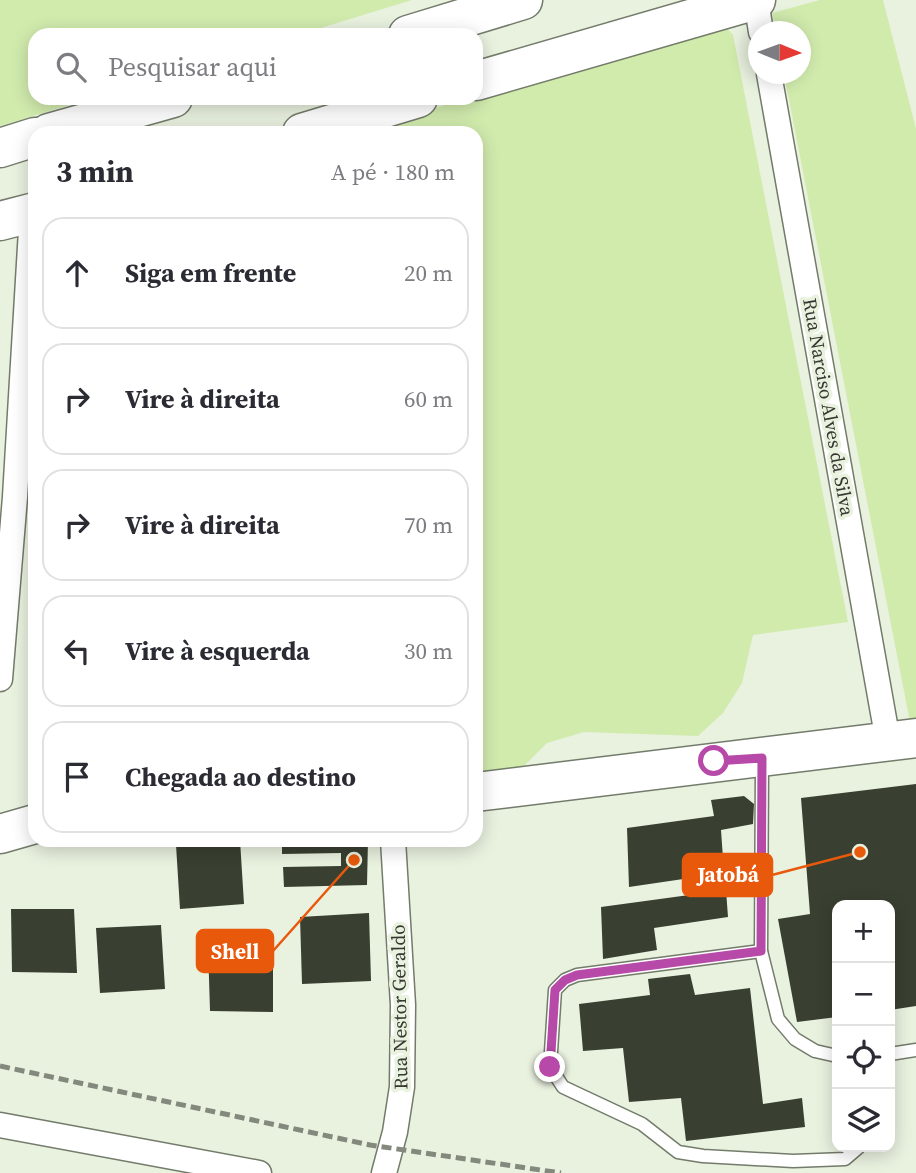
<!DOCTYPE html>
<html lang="pt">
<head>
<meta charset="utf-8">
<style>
  body { margin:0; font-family:"Source Serif 4",serif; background:#f2f2f3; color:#2b2b33 }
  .controls { position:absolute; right:21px; bottom:21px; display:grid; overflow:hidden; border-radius:14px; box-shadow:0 4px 18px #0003 }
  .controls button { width:63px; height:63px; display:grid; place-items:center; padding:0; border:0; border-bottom:2px solid #e1e1e2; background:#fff; color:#2b2b33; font:35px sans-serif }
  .compass { position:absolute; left:748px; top:21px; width:63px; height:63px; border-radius:50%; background:#fff; box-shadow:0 4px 18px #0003; rotate:91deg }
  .stop { position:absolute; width:21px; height:21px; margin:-16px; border:5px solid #b749a8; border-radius:50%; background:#fff }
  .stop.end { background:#b749a8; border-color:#fff; box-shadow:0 2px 7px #0008 }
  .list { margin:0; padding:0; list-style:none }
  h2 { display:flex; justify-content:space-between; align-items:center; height:91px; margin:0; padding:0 28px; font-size:30px }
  h2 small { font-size:23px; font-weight:400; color:#7c7c81 }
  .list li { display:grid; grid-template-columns:46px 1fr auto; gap:21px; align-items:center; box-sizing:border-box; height:112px; margin:0 14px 14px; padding:0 14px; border:2px solid #e1e1e2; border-radius:21px }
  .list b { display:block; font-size:26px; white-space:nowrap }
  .list em { font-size:23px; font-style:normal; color:#7c7c81 }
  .icon { flex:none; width:38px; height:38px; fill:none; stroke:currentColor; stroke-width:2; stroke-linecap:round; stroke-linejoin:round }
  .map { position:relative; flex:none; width:916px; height:1173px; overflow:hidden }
  .search { position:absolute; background:#fff; box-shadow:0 4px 18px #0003; left:28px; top:28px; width:455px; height:77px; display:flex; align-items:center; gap:18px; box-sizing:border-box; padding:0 24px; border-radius:21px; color:#7c7c81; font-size:26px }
  .panel { position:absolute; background:#fff; box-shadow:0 4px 18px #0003; left:28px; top:126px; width:455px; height:721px; border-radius:21px }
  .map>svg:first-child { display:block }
  .green { fill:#d1ebad }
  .building { fill:#394031 }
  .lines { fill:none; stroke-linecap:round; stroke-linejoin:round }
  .lane-casing { stroke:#737b6a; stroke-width:15 }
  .street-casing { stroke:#737b6a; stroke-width:27 }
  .primary-casing { stroke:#737b6a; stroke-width:41 }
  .lane { stroke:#fff; stroke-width:12 }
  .street { stroke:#fff; stroke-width:24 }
  .primary { stroke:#fff; stroke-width:38 }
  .rail { stroke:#84897d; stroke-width:5; stroke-dasharray:10 5; stroke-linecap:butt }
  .route { stroke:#b749a8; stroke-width:9 }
  .labels { text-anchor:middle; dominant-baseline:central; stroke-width:7; stroke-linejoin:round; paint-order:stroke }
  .street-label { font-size:19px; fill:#353831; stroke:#e9f1df }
  .leader { fill:none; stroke:#e8590c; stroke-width:2.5 }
  .callout-dot { fill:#e8590c; stroke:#e9f1df; stroke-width:2.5 }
  .callout { fill:#e8590c; stroke:#e8590c; stroke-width:2.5 }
  .callout-label { font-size:21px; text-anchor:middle; font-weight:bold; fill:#fff }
</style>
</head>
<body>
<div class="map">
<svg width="916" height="1173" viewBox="0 0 916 1173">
  <rect width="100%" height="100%" fill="#e9f1df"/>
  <!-- green -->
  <g class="green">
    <path d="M 0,0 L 412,0 L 298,35 L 35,35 L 35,98 L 92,98 L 0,126 Z"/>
    <path d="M 820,0 L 883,0 L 916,129 L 916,721 L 910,722 L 784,74 L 800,74 L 800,32 L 776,31 L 772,13 Z"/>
    <path d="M 724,25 L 733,35 L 848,622 L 753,635 L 742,683 L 723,713 L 698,736 L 584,732 L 547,743 L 523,767 L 491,772 L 487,782 L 476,782 L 476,133 L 351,133 L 439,107 L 462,98 L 476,98 L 476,93 C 558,67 640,46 724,25 Z"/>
  </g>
  <!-- building -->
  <g class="building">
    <path d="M 916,784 L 916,1006 L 890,1010 L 890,905 L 837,905 L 837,1017 L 797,1022 L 778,919 L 810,914 L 801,798 Z"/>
    <path d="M 744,796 L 754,804 L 753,824 L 721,830 L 724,873 L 629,887 L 627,828 L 714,816 L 711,800 Z"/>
    <path d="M 240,840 L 244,904 L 180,909 L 176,845 Z"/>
    <path d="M 282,840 L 368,840 L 367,885 L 284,887 L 283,867 L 341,866 L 341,853 L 282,854 Z"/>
    <path d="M 726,890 L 728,917 L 654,928 L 657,950 L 603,959 L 601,907 Z"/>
    <path d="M 11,909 L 74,909 L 77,973 L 12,972 Z"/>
    <path d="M 369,913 L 371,981 L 302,984 L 300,917 Z"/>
    <path d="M 161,925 L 165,989 L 100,993 L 96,928 Z"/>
    <path d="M 273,944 L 273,1012 L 210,1011 L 208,946 Z"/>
    <path d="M 690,974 L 695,995 L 750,988 L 763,1104 L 802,1098 L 805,1127 L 686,1141 L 681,1098 L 629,1102 L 623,1048 L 583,1051 L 579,1004 L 650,995 L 648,979 Z"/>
  </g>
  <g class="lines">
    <defs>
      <g id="lane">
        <path d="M 762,762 L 761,951 L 778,1019 L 795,1039 L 815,1051 L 837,1056"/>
        <path d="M 761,951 L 577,975 L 565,980 L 555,990 L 550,1067 L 563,1087 L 642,1124 L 678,1152 L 703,1156 L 793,1161 L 845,1159 L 859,1147"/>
        <path d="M 890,1054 L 916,1050"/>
      </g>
      <g id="street">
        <path d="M 756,0 L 761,32"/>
        <path d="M 769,74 L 888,741"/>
        <path d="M 0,679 L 15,497 L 31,230 L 35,220"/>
        <path d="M 0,1125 L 259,1173"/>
        <path d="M 384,1173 L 395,1132 L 402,1087 L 403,1005 L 393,840"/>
      </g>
      <g id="primary">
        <path d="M 408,35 L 523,0"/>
        <path d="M 476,81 L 756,0"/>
        <path d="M 49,133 L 173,98"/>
        <path d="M 302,133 L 418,98"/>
        <path d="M 0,148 L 35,137"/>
        <path d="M 0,221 L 35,212"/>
        <path d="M 476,792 L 916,738"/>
        <path d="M 0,834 L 35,824"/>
      </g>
    </defs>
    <!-- lane casing -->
    <use href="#lane" class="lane-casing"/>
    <!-- street casing -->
    <use href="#street" class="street-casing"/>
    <!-- primary casing -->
    <use href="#primary" class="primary-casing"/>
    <!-- lane -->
    <use href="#lane" class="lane"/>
    <!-- street -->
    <use href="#street" class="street"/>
    <!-- primary -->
    <use href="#primary" class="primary"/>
    <!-- rail -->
    <path class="rail" d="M 0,1066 L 370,1145 L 561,1173"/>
  </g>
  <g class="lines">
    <!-- route -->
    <path class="route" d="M 550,1067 L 555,990 L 565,980 L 577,975 L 761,951 L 762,758 L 714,761"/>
  </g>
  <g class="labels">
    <!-- street labels -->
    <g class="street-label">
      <text transform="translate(829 407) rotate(80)">Rua Narciso Alves da Silva</text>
      <text transform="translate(399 1007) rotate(-91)">Rua Nestor Geraldo</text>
    </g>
  </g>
  <!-- callouts -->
  <path class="leader" d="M860 852L772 875M354 860L273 951"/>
  <g class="callout-dot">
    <circle cx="860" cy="852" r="7"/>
    <circle cx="354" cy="860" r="7"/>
  </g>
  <g class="callout">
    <rect x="683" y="854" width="89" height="42" rx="7"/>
    <rect x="197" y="930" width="76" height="42" rx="7"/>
  </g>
  <g class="callout-label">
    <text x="728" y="882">Jatobá</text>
    <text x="235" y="959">Shell</text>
  </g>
</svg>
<div class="controls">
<button>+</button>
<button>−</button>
<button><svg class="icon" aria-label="locate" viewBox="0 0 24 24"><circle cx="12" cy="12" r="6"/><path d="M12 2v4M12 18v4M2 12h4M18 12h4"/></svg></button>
<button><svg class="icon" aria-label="layers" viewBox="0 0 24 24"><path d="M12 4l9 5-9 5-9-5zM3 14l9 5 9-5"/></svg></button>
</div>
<svg class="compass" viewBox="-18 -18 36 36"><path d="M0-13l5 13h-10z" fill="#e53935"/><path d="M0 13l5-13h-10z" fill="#7c7c81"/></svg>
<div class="stop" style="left:714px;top:761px"></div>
<div class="stop end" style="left:550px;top:1067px"></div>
<div class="search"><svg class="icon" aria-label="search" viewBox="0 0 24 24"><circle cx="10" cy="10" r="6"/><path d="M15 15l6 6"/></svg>Pesquisar aqui</div>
<section class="panel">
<h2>3 min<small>A pé · 180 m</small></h2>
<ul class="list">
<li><svg class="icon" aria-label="ahead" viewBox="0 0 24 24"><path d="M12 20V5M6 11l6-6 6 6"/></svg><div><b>Siga em frente</b></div><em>20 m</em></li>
<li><svg class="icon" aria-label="right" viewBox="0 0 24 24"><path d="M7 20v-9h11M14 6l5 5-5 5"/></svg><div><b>Vire à direita</b></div><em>60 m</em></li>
<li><svg class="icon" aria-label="right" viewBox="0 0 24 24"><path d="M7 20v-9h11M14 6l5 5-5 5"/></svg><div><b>Vire à direita</b></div><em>70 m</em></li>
<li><svg class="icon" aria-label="left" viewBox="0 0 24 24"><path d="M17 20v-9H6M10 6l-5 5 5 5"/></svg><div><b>Vire à esquerda</b></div><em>30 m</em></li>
<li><svg class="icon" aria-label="arrive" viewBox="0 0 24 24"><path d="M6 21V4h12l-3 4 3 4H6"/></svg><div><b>Chegada ao destino</b></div></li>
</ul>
</section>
</div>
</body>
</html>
